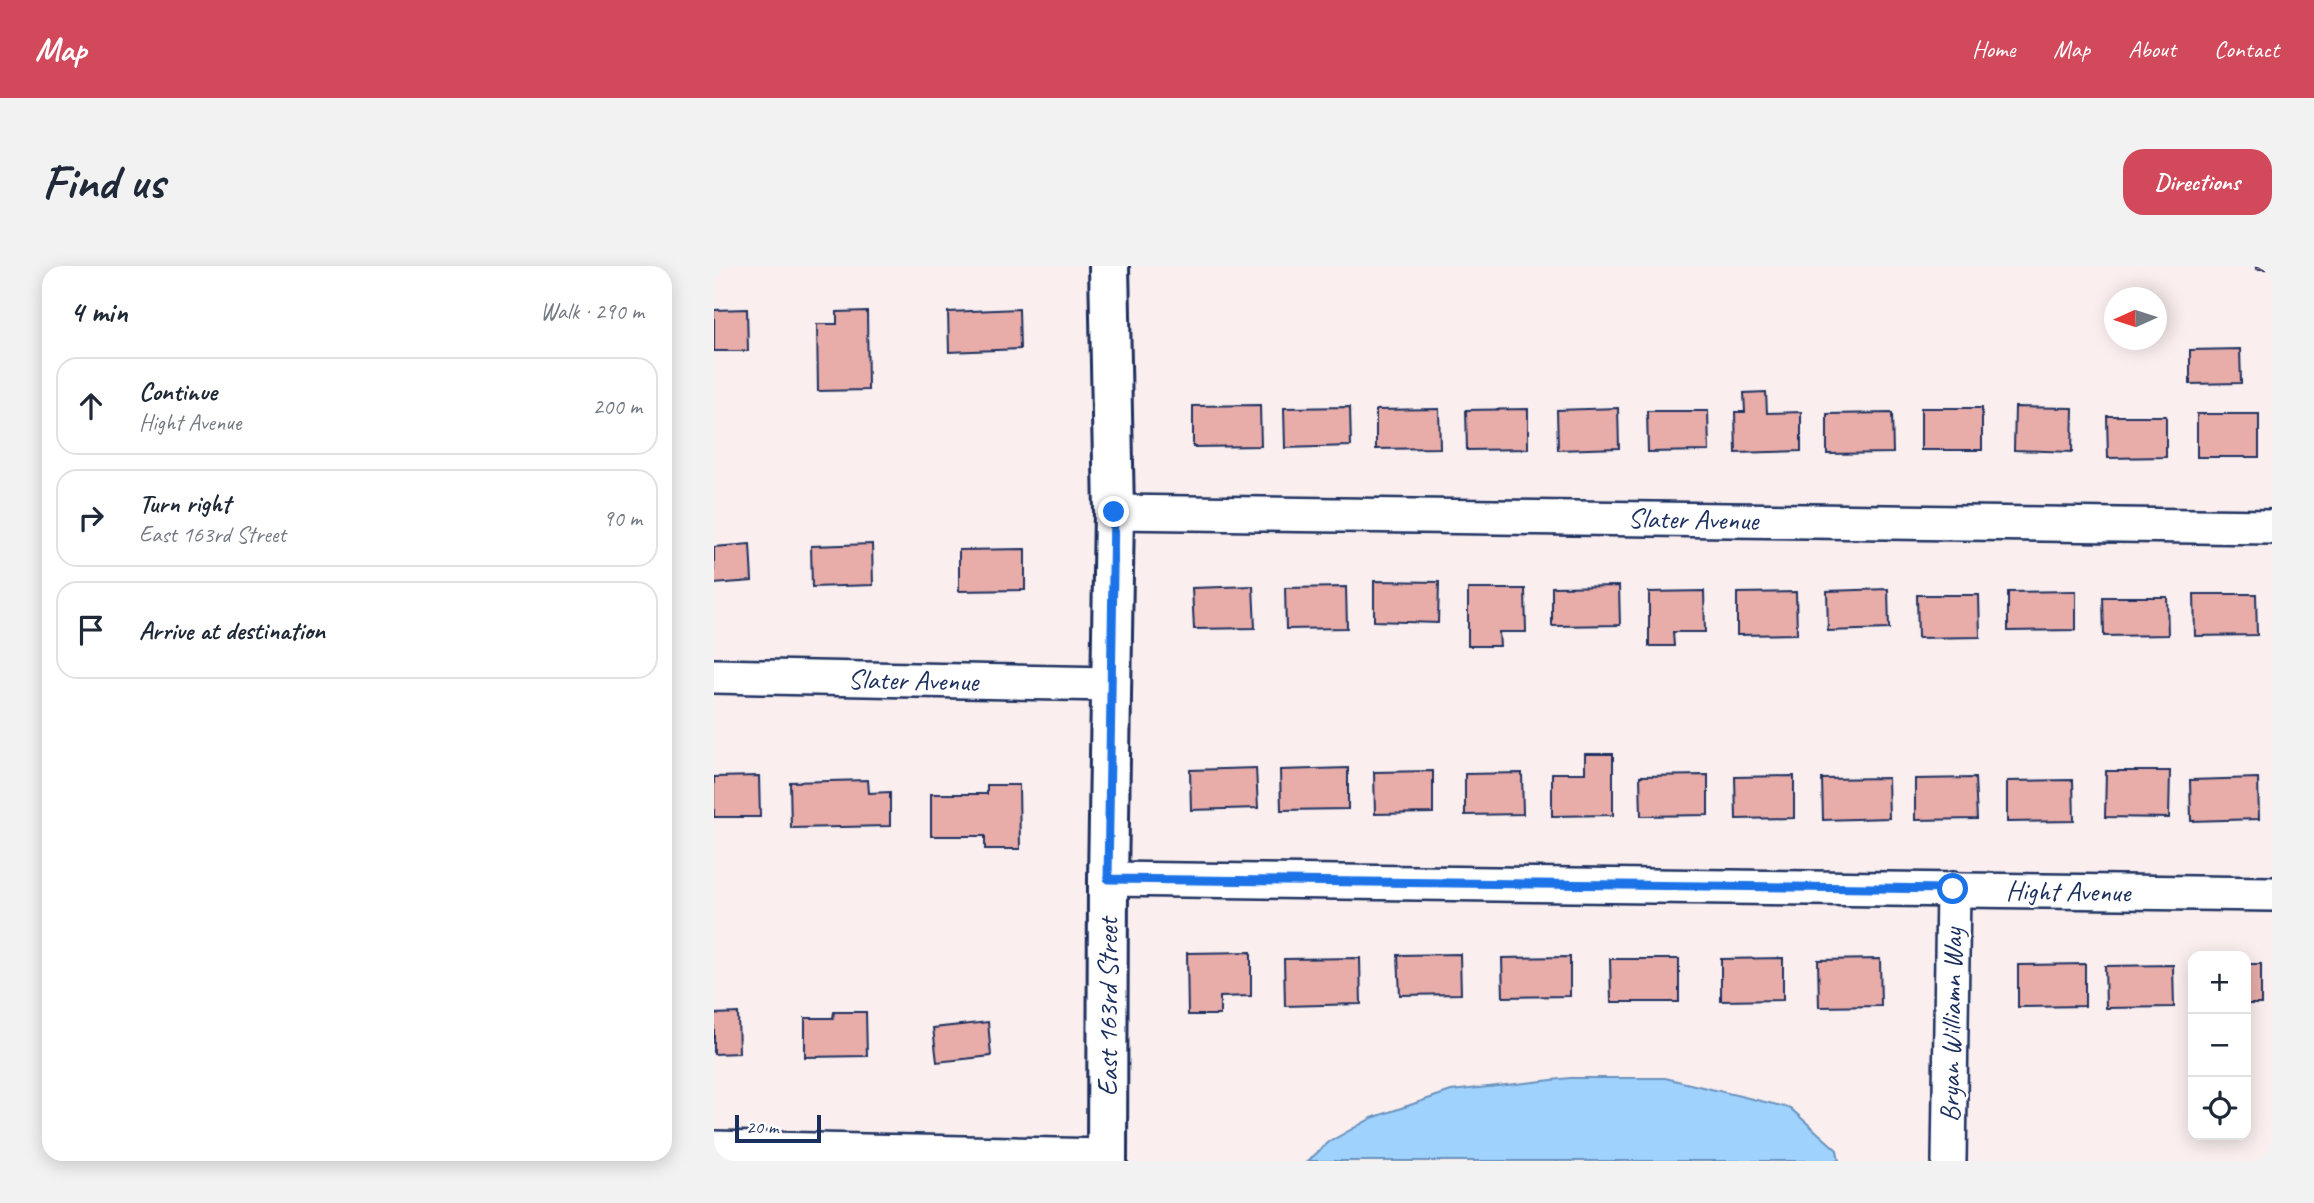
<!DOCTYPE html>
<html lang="en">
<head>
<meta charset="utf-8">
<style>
  body { margin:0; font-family:Caveat,sans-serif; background:#f2f2f3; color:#1f2937 }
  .controls { position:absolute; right:21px; bottom:21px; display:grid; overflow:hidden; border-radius:14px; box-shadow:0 4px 18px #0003 }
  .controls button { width:63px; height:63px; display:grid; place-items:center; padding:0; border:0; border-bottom:2px solid #e0e1e3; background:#fff; color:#1f2937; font:35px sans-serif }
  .compass { position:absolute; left:1390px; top:21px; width:63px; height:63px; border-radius:50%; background:#fff; box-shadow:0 4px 18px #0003; rotate:267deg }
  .scale { position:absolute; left:21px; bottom:18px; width:86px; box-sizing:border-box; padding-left:7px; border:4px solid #1b2f5e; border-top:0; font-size:19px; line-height:24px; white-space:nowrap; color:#1b2f5e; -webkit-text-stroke:5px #fff; paint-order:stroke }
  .stop { position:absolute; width:21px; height:21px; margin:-16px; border:5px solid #1a73e8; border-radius:50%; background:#fff }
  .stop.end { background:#1a73e8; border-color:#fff; box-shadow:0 2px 7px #0008 }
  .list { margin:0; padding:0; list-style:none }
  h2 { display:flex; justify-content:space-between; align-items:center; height:91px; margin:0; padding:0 28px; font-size:30px }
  h2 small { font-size:23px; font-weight:400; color:#747a83 }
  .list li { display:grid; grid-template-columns:46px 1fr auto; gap:21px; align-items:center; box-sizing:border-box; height:98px; margin:0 14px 14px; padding:0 14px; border:2px solid #e0e1e3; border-radius:21px }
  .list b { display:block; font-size:26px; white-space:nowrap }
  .list p { margin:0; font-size:23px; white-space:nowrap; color:#747a83 }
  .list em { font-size:23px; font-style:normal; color:#747a83 }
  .icon { flex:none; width:38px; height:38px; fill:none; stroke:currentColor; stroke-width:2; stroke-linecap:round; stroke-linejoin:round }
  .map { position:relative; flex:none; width:1558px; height:895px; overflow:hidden; border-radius:21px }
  header { display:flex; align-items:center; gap:42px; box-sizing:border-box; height:98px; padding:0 35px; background:#d1495b; color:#fff }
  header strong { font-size:33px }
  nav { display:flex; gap:38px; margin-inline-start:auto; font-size:24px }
  .intro { display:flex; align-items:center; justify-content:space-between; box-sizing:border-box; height:168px; padding:0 42px }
  h1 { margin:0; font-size:49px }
  .button { padding:18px 32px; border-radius:21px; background:#d1495b; color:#fff; font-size:24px; font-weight:700 }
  main { display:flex; gap:42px; padding:0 42px }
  aside { flex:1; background:#fff; border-radius:21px; box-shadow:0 4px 18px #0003 }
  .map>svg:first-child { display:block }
  .water { fill:#9fd2fd; stroke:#6a91bd; stroke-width:2 }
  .building { fill:#e8ada9; stroke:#1b2f5e; stroke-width:2 }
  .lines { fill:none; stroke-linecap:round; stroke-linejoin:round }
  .minor-casing { stroke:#1b2f5e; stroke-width:38 }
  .tertiary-casing { stroke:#1b2f5e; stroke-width:44 }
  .minor { stroke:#fff; stroke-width:33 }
  .tertiary { stroke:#fff; stroke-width:38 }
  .route { stroke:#1a73e8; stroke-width:9 }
  .labels { text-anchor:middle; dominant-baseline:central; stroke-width:5; stroke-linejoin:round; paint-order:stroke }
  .street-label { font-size:28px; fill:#1b2f5e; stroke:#fff }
</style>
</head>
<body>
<header>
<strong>Map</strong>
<nav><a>Home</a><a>Map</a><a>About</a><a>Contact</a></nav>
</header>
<div class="intro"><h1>Find us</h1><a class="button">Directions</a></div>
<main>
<aside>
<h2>4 min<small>Walk · 290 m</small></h2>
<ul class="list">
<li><svg class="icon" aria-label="ahead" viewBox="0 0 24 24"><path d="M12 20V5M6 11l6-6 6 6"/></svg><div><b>Continue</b><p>Hight Avenue</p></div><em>200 m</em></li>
<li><svg class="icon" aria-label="right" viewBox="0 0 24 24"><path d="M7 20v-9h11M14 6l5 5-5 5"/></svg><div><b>Turn right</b><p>East 163rd Street</p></div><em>90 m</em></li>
<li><svg class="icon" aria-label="arrive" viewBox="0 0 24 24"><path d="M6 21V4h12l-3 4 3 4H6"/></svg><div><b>Arrive at destination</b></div></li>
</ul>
</aside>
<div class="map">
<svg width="1558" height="895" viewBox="0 0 1558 895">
  <rect width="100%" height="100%" fill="#faefee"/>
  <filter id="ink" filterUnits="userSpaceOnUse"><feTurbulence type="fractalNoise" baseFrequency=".0143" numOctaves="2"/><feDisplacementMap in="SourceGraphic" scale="14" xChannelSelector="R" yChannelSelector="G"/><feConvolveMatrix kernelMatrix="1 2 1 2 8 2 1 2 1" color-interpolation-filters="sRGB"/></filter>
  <g filter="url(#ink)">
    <!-- water -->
    <path class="water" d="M 856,812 L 951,812 L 1076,842 L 1123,884 L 1125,895 L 594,895 L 615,876 L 658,852 L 737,825 Z"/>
    <!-- building -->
    <g class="building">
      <path d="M 1542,0 L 1558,0 L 1558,3 L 1543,3 Z"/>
      <path d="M 33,43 L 34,85 L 0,85 L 0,44 Z"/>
      <path d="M 305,43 L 306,83 L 235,86 L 234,46 Z"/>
      <path d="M 153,45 L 154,124 L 104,125 L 103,58 L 123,58 L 123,46 Z"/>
      <path d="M 1526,83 L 1527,117 L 1476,118 L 1476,84 Z"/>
      <path d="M 1052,126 L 1053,147 L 1087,146 L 1087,185 L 1022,187 L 1021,146 L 1031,146 L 1030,127 Z"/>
      <path d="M 546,139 L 547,180 L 479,181 L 479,140 Z"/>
      <path d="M 636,141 L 637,180 L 571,182 L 570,142 Z"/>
      <path d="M 1301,141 L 1359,142 L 1358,186 L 1300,184 Z"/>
      <path d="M 904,142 L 905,182 L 844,184 L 843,144 Z"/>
      <rect x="1207" y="142" width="61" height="42"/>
      <path d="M 725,143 L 726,182 L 662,183 L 662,144 Z"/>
      <path d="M 814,143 L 814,183 L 753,184 L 752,144 Z"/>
      <path d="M 933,145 L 994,145 L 995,185 L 934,186 Z"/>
      <path d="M 1178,147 L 1179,187 L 1113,188 L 1113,148 Z"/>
      <rect x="1483" y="148" width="62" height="43"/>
      <path d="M 1393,150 L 1452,150 L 1452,191 L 1394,192 Z"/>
      <path d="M 36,278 L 38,315 L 0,318 L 0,281 Z"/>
      <path d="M 158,278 L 159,319 L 98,321 L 97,280 Z"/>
      <path d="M 311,283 L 311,324 L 245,325 L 245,284 Z"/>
      <path d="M 660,315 L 725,316 L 724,357 L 660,355 Z"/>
      <path d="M 539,320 L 541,362 L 480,363 L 478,322 Z"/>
      <path d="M 905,320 L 906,359 L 838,360 L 838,321 Z"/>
      <path d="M 632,321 L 633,362 L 572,363 L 571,322 Z"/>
      <path d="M 754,323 L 811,323 L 812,366 L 785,366 L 786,380 L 754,380 Z"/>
      <path d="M 1174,323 L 1175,363 L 1114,365 L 1113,325 Z"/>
      <path d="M 990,325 L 991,366 L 959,366 L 960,380 L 935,380 L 935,326 Z"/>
      <path d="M 1362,325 L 1362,364 L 1294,365 L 1294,326 Z"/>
      <path d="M 1082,326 L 1083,368 L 1023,369 L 1023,327 Z"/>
      <path d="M 1480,328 L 1542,328 L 1543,369 L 1481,370 Z"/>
      <path d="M 1203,329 L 1265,329 L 1266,371 L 1204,372 Z"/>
      <path d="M 1389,331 L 1453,331 L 1454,369 L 1390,370 Z"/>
      <path d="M 871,488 L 899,488 L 899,549 L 838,550 L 838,507 L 871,507 Z"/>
      <path d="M 542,502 L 544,542 L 477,544 L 476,504 Z"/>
      <path d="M 634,502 L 634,543 L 567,544 L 566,504 Z"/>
      <path d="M 719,505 L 719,547 L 661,548 L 660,506 Z"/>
      <path d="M 1392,505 L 1456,505 L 1455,552 L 1391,551 Z"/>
      <path d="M 808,507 L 809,548 L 751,549 L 751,508 Z"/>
      <path d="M 994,509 L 994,549 L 927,550 L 926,510 Z"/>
      <path d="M 45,510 L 46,551 L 0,551 L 0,511 Z"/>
      <path d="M 1080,510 L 1080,552 L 1022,553 L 1021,511 Z"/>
      <path d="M 1174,512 L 1175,552 L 1109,554 L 1108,513 Z"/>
      <path d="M 1261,512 L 1263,553 L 1201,554 L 1201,513 Z"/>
      <path d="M 1544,512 L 1545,553 L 1477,555 L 1476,514 Z"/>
      <path d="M 154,514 L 155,527 L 176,526 L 176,560 L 77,562 L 76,516 Z"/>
      <path d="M 1359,514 L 1360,555 L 1293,556 L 1293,515 Z"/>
      <path d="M 273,519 L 305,519 L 306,583 L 271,583 L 271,570 L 217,570 L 217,528 L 273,528 Z"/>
      <path d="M 537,686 L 537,730 L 506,731 L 506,749 L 474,749 L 473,687 Z"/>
      <path d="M 746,688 L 747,728 L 686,729 L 684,689 Z"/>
      <path d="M 856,691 L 856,730 L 789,731 L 788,692 Z"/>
      <path d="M 646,692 L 647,738 L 571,740 L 570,693 Z"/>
      <path d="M 1069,692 L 1069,734 L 1007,735 L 1007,693 Z"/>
      <path d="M 896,693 L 965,693 L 965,736 L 897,736 Z"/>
      <path d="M 1166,693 L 1167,740 L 1105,741 L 1104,694 Z"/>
      <path d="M 1371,698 L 1371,740 L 1304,741 L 1304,699 Z"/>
      <rect x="1532" y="698" width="15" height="40"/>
      <path d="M 1459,699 L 1460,741 L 1392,742 L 1391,700 Z"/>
      <path d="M 120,746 L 152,746 L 153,790 L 91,791 L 91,752 L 119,752 Z"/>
      <path d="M 24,747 L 25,787 L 0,788 L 0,748 Z"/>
      <path d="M 274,756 L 277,790 L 223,796 L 219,762 Z"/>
    </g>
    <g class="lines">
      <defs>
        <g id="minor">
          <path d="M 400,246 L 1558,261"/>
          <path d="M 0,410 L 398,418"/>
          <path d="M 394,613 L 1558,628"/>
          <path d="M 0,882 L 393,890"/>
          <path d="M 1235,895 L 1239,623"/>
        </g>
        <path id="tertiary" d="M 393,895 L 394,613 L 400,246 L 395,0"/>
      </defs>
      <!-- minor casing -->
      <use href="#minor" class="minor-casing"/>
      <!-- tertiary casing -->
      <use href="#tertiary" class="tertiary-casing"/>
      <!-- minor -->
      <use href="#minor" class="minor"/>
      <!-- tertiary -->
      <use href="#tertiary" class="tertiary"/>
    </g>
  </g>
  <g class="lines" filter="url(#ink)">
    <!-- route -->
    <path class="route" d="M 400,246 L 394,613 L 1239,623"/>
  </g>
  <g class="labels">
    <!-- street labels -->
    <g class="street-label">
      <text transform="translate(979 253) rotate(1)">Slater Avenue</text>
      <text transform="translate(199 414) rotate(1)">Slater Avenue</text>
      <text transform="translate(1354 625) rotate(1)">Hight Avenue</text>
      <text transform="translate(393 741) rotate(-90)">East 163rd Street</text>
      <text transform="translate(1237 759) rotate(-89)">Bryan Williamn Way</text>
    </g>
  </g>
</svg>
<div class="controls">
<button>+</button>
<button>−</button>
<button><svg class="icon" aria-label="locate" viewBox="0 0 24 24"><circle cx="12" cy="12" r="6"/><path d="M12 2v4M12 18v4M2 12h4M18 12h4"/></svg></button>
</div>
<svg class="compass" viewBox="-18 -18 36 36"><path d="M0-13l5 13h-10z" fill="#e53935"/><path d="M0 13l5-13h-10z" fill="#747a83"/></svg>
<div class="scale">20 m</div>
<div class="stop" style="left:1239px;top:623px"></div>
<div class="stop end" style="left:400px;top:246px"></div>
</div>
</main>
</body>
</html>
